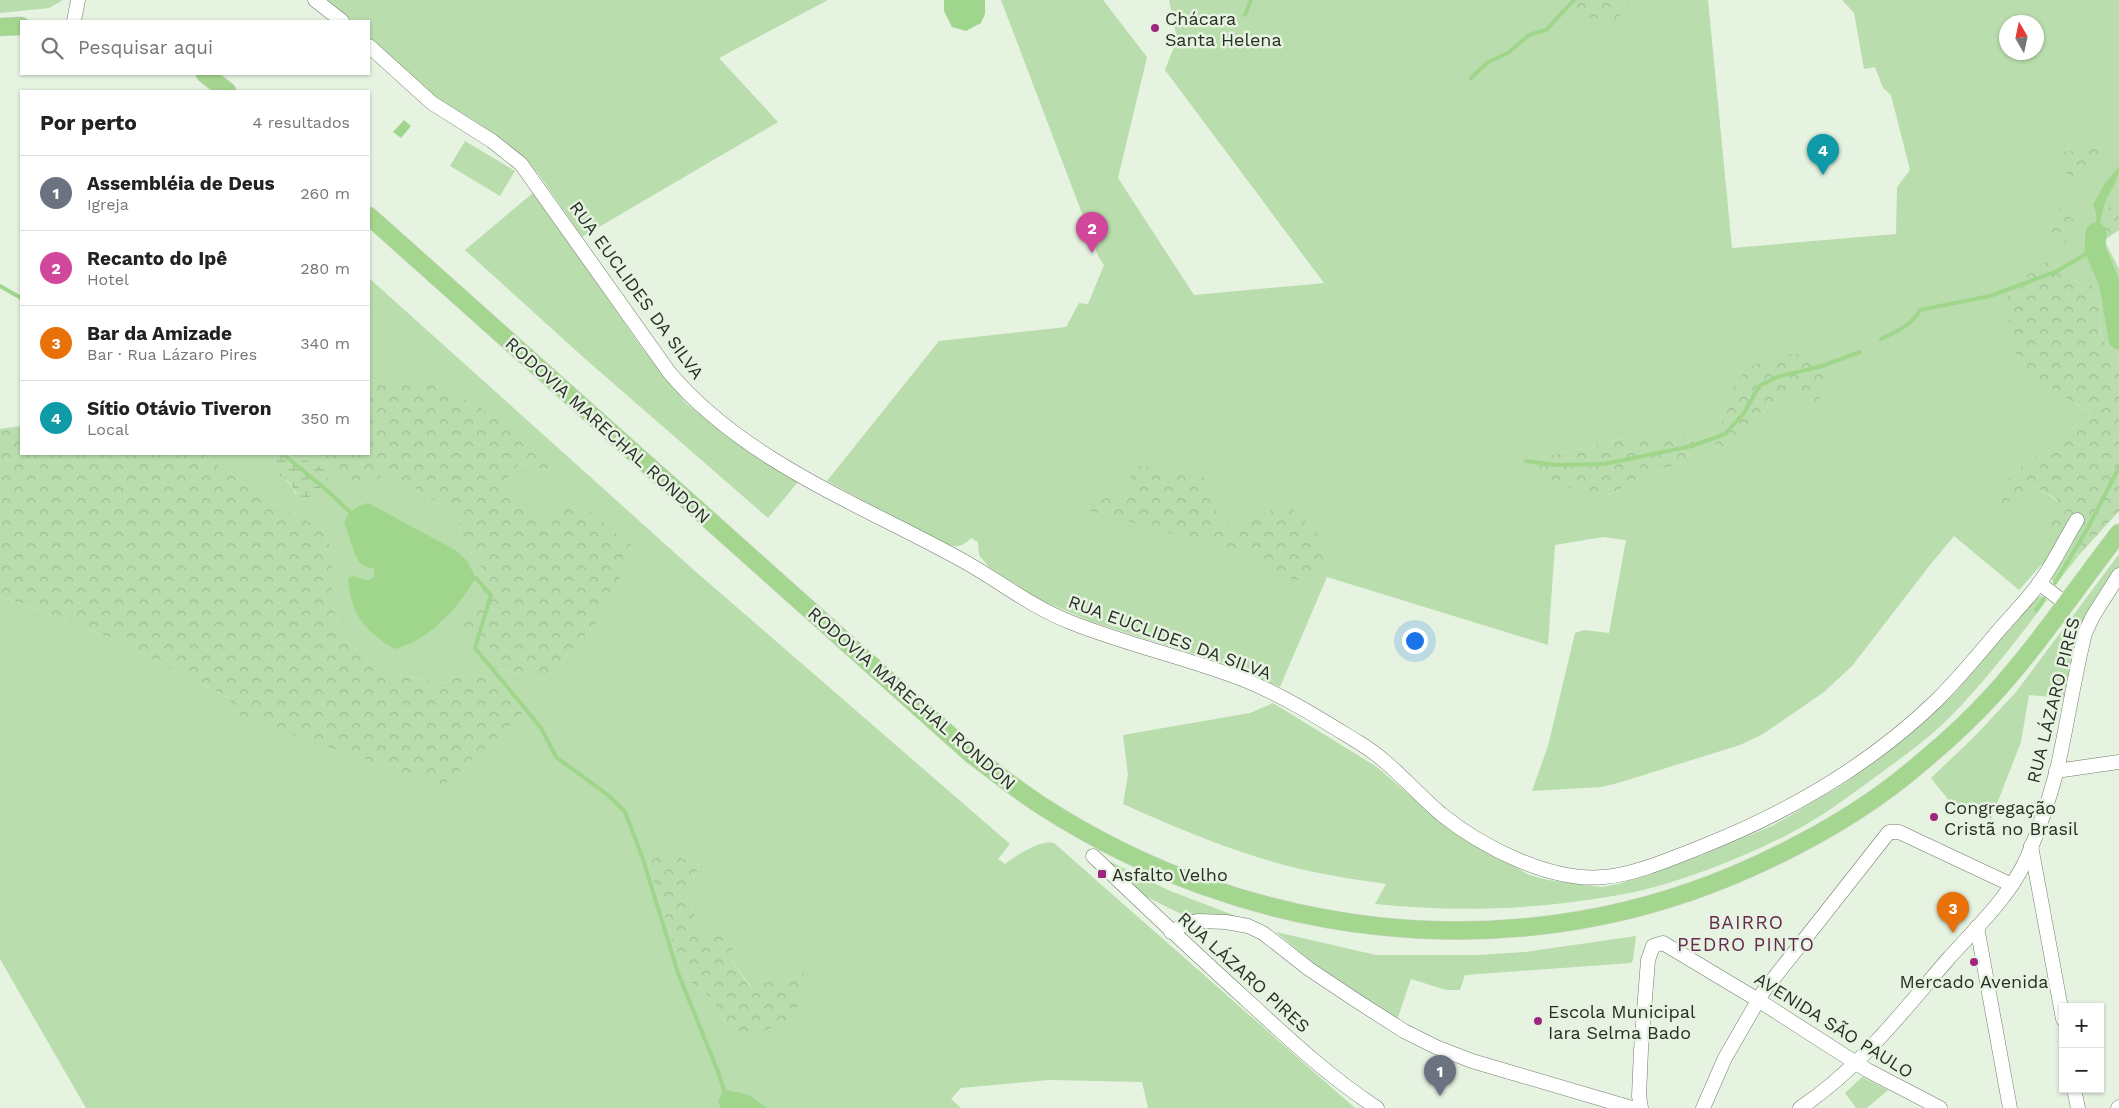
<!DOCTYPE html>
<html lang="pt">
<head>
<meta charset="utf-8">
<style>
  body { margin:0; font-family:"Work Sans",sans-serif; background:#f6f6f6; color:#222 }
  .controls { position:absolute; right:15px; bottom:15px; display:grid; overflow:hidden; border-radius:0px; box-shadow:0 1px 4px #0004 }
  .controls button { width:45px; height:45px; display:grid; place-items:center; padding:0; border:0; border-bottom:1px solid #e0e0e0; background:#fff; color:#222; font:25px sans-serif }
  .compass { position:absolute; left:1999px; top:15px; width:45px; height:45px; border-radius:50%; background:#fff; box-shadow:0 1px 4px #0004; rotate:351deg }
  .you { position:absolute; left:1414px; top:640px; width:18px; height:18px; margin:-12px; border:4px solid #fff; border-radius:50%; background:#1a73e8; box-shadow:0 0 0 8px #1a73e833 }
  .badge { display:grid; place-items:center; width:32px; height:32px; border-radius:50%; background:#9f277f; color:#fff; font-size:16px; font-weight:700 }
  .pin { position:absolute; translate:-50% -41px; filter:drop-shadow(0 1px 2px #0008) }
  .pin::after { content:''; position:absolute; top:26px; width:18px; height:15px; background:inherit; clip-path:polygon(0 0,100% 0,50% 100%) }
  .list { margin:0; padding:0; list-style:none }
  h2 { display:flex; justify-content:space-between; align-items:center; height:65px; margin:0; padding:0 20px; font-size:21px }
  h2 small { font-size:16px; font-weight:400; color:#767676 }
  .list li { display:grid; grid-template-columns:32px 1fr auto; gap:15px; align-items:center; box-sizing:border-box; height:75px; padding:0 20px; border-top:1px solid #e0e0e0 }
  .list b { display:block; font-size:19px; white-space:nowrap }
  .list p { margin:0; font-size:16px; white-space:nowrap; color:#767676 }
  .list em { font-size:16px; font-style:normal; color:#767676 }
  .icon { flex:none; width:28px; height:28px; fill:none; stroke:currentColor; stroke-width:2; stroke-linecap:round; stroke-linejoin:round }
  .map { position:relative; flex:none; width:2119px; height:1108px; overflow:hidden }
  .search { position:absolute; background:#fff; box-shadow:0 1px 4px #0004; left:20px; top:20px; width:350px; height:55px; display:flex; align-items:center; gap:12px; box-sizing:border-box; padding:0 18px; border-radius:0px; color:#767676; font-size:19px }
  .panel { position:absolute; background:#fff; box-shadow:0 1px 4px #0004; left:20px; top:90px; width:350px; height:365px; border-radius:0px }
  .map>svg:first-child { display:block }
  .grass { fill:#b9ddac; fill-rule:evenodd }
  .forest { fill:url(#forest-crowns) }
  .wetland { fill:url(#wetland-marsh) }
  .water { fill:#a0d68c }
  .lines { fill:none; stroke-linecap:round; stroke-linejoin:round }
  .stream { stroke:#a0d68c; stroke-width:4 }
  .river { stroke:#a0d68c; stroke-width:21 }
  .minor-casing { stroke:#717d6d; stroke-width:15 }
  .major-casing { stroke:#d9d9d8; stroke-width:19 }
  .minor { stroke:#fff; stroke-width:14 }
  .major { stroke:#a5d68f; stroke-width:18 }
  .poi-dot { fill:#9f277f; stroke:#e6f3e1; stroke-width:2 }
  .labels { text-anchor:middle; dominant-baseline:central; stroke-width:5; stroke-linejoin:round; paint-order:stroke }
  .poi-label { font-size:18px; fill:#2a2e28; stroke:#e6f3e1; text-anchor:start }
  .street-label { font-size:18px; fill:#2a2e28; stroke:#e6f3e1 }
  .neighbourhood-label { font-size:19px; letter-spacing:1px; fill:#642a52; stroke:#e6f3e1 }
</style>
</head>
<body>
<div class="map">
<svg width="2119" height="1108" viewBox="0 0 2119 1108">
  <defs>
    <pattern id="forest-crowns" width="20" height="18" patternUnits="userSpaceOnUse" patternTransform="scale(1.25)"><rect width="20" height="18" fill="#b9ddac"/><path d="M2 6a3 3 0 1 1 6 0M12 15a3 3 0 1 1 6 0" fill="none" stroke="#9fbe94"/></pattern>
    <pattern id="wetland-marsh" width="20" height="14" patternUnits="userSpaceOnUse" patternTransform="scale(1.25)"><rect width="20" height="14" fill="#b9ddac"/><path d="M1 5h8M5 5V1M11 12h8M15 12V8" fill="none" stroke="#9fbe94"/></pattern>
  </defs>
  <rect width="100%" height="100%" fill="#e6f3e1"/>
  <!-- grass -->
  <g class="grass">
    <path d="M 0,0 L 63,0 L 49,8 L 0,13 Z"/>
    <path d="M 326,0 L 828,0 L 719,58 L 778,122 L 582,237 L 540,176 L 525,158 L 496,137 L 429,96 L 369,38 L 369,21 L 351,21 Z"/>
    <path d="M 1001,0 L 1103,0 L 1147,57 L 1118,178 L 1194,295 L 1324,283 L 1165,70 L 1177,39 L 1169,0 L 1708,0 L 1732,248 L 1896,234 L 1897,187 L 1910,170 L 1891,95 L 1883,88 L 1875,67 L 1864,69 L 1854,13 L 1842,0 L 2119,0 L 2119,230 L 2104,240 L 2119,269 L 2119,365 L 2113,351 L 2104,341 L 2099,331 L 2101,308 L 2091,285 L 2076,282 L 2051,259 L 2051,388 L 2092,414 L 2019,468 L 1987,502 L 2004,503 L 2034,486 L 2058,501 L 2076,555 L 2080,554 L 2056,584 L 2051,579 L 2052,573 L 2041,565 L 2019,590 L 1954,536 L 1930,565 L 1852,666 L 1824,692 L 1763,734 L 1740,745 L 1618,783 L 1601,787 L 1532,791 L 1548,746 L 1575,633 L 1584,630 L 1609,633 L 1626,540 L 1603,537 L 1555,545 L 1548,645 L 1327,577 L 1280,687 L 1220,662 L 1092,622 L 1041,600 L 989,567 L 979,555 L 978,542 L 971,538 C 959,552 948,545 934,539 L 827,481 L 939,341 L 1066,327 L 1079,303 L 1088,304 L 1104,265 L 1099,258 ZM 2006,22 L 2036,22 L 2036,52 L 2006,52 ZM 1827,372 L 1796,394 L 1771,403 L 1751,428 L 1710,438 L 1722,422 ZM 1639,435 L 1682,463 L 1643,476 L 1607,496 L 1543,457 Z"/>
    <path d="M 465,141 L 515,171 L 500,196 L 450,166 Z"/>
    <path d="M 534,192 L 639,344 L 686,403 L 723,433 L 798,482 L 768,518 L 583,357 L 465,250 Z"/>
    <path d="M 369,278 L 695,571 L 1010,844 L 998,859 L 1005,864 C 1015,856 1041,839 1054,843 L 1355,1108 L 1148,1108 L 1142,1082 L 1049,1080 L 961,1088 L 951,1099 L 961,1108 L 768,1108 L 749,1095 L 718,1102 L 720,1108 L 86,1108 L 0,959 L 0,596 L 113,639 L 229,698 L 524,713 L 503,685 L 472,671 L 444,683 L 392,674 L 345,641 L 332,605 L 332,551 L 323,529 L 276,505 L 209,459 L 207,454 L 276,454 C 272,483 289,473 296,495 L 321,467 L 287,454 L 310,454 L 348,481 L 386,472 L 460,516 L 459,535 L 488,579 L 495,668 L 544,680 L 598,622 L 569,498 L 544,519 L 505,481 L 519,464 L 547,470 L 552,461 L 518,437 L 400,378 L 369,381 ZM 345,523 L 441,543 L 457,551 L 476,578 L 468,590 L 441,623 L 353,576 L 369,580 L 374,576 L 374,569 C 370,568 365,567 362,565 C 354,560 349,534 345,523 ZM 650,861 L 699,864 L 687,898 L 702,931 L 731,960 L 751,987 L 729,1030 L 713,1000 L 688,979 L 676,953 L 649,868 Z"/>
    <path d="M 2119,554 L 2119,567 L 2111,577 L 2081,633 L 2064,698 L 2029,695 L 2021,742 L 1991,819 L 1966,806 L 1958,812 L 1931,778 L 1974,737 L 2016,692 Z"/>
    <path d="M 2042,596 L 2047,600 C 2016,641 1986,680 1950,717 C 1927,740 1900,759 1874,778 C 1847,798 1818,819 1789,834 C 1737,860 1670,887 1613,896 C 1535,910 1453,912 1375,904 L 1386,884 C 1352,879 1318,874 1284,865 C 1229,850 1176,828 1123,804 L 1128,775 L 1123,735 L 1250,713 L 1273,703 L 1377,767 L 1451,831 L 1529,875 L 1548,880 L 1602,887 L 1618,884 L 1700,856 L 1774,825 L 1842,785 L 1900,742 L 1954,694 L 2036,597 Z"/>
    <path d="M 1111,862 L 1168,890 L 1254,923 L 1183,915 L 1143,895 L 1110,865 Z"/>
    <path d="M 1276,932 L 1376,955 L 1477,955 L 1525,952 L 1636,936 L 1633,960 L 1631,963 L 1465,975 L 1460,990 L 1446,990 L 1411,979 L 1397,1020 L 1323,971 Z"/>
    <path d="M 1862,1077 L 1888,1090 L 1867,1108 L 1856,1108 L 1845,1093 Z"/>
  </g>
  <!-- forest -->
  <g class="forest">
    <path d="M 1560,0 L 1632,0 L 1613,25 L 1599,24 L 1599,18 L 1575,18 L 1557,2 Z"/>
    <path d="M 2103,146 L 2106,158 L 2081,183 L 2067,175 L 2063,152 Z"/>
    <path d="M 2111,202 L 2119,207 L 2119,230 L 2104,240 L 2106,215 Z"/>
    <path d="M 2059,208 L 2077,223 L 2065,244 L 2048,241 L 2047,226 Z"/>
    <path d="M 2051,259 L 2076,282 L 2092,285 L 2101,308 L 2099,332 L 2104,341 L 2113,351 L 2119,365 L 2119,511 L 2080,554 L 2072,554 L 2047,532 L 2058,500 L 2034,486 L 2004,504 L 1986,502 L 2019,468 L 2092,414 C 2077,403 2027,377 2020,363 C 2010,343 2009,319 2006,299 L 2021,277 Z"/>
    <path d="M 1778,353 L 1819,356 L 1827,372 L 1827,392 L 1812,404 L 1796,394 L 1771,403 L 1751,428 L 1721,449 L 1710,438 L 1722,422 L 1729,393 L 1747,369 Z"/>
    <path d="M 400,378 L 434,385 L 475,404 L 553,461 L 547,470 L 519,464 L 505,481 L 544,518 L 569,498 L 589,511 L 634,547 L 598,622 L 544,680 L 495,668 L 458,629 L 488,579 L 459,535 L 460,516 L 386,472 L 371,485 L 348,481 L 310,454 L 369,454 L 369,381 Z"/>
    <path d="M 21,426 L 21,454 L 207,454 L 209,459 L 276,505 L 323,529 L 332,551 L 332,605 L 345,641 L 392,674 L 444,683 L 472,671 L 503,685 L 524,713 L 443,786 L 238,716 L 229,698 L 113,639 L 0,596 L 0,429 Z"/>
    <path d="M 1687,434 L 1697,447 L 1682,463 L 1643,476 L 1607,496 L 1545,482 L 1539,468 L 1543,457 L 1639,435 Z"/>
    <path d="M 1132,464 L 1214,480 L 1217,516 L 1231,527 L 1288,504 L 1322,538 L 1326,556 L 1316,574 L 1297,580 L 1265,573 L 1257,557 L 1076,507 L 1105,498 L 1129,493 Z"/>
    <path d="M 666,853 L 699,865 L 687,898 L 702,931 L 735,930 L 731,960 L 750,987 L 808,972 L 793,1018 L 762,1032 L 729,1030 L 713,1000 L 688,979 L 676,953 L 649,868 L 650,861 Z"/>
  </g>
  <!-- wetland -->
  <path class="wetland" d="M 276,454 C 293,454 314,462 328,471 L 328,480 L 307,499 L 301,500 L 289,482 L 277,474 L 275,465 Z"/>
  <!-- water -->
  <g class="water">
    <path d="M 944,0 L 985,0 L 985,14 L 981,23 L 966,31 L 952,27 L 944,11 Z"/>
    <path d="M 404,120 L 411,126 L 401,138 L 393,132 Z"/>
    <path d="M 2119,167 C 2119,181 2110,190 2105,203 C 2098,222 2098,242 2100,262 L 2092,256 C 2090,240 2102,219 2093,205 L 2105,183 Z"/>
    <path d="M 2119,302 L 2119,348 L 2107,309 Z"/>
    <path d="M 368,503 L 457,551 L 467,561 L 476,578 C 457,609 431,639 395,649 C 365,632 351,614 348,579 L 353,576 L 369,580 L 374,576 L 374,569 C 370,568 365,567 362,565 C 354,560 349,533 344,523 C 350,510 354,507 368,503 Z"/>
    <path d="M 723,1089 L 749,1095 L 768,1108 L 720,1108 L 718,1102 Z"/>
  </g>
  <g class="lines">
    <!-- stream -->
    <g class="stream">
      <path d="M 1245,15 L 1251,0"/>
      <path d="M 1471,78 L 1488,62 L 1508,53 L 1529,35 L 1546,30 L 1574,0"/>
      <path d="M 0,286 L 21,298"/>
      <path d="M 1881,339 C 1895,332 1913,325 1920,310 L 1990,296 L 2055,272 L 2095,249"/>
      <path d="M 283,454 L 330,493 L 353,515"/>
      <path d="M 1526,461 L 1555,465 L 1604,464 L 1692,446 L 1725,434 L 1744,413 L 1759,386 L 1777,377 L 1822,366 L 1860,352"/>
      <path d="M 472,578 L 476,578 L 491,595 L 475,648 L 541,728 L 556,757 L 608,795 L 625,812 L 643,859 L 678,973 L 717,1069 L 725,1093"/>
      <path d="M 2055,583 L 2085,533 L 2119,468"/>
      <path d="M 2036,610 L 2044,599"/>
    </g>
    <!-- river -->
    <path class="river" d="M 2096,233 L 2095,249 L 2110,285 L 2119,339"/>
    <defs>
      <g id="minor">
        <path d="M 315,0 L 342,21"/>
        <path d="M 74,21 L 78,0"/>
        <path d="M 369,46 L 432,103 L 492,141 L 521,164 L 669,372 C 744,462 867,507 967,563 C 1002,583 1032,607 1070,622 C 1127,645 1189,658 1247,681 C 1286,697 1322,720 1358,742 C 1390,761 1413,790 1441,814 C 1482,847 1550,882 1604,877 C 1634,875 1673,858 1701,847 C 1787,813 1870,765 1937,700 C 1959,678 1979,654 1999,630 C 2012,615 2026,601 2038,585 C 2053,565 2064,541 2077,520"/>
        <path d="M 2039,583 L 2065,603"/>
        <path d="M 2056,771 L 2119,762"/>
        <path d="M 2031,846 L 2063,1019"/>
        <path d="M 1093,856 C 1145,906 1197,955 1251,1004 C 1291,1041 1331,1078 1377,1108"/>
        <path d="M 1977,927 L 2010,1108"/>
        <path d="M 1171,932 L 1187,923 L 1199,921 L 1226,922 L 1248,926 L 1263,933 L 1309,969 L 1357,1001 L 1404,1031 L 1436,1047 L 1472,1061 L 1632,1108"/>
        <path d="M 2074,1089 L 2078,1108"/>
        <path d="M 1641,1108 L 1639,1096 L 1641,1050 L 1648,960 L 1653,946 L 1663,943 L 1758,1000 L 1867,1070 L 1940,1108"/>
        <path d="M 1703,1108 L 1725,1058 L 1763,992 L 1889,832 L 1899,832 L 2012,885"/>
        <path d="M 1800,1108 C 1859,1069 1903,1011 1949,958 C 1976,928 2009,897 2026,860 C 2038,832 2049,800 2057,770 C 2067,725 2074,678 2085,633 L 2093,616 L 2119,575"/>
        <path d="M 2118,1108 L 2119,1107"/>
      </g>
      <g id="major">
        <path d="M 0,27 L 21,26"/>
        <path d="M 205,74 L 227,91"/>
        <path d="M 369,216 L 971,754 C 995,772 1017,790 1042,806 C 1248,939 1506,971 1734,875 C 1802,846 1867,810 1923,761 C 1947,741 1970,720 1991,697 C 2037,647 2077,587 2119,533"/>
      </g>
    </defs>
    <!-- minor casing -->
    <use href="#minor" class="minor-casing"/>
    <!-- major casing -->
    <use href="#major" class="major-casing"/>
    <!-- minor -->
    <use href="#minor" class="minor"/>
    <!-- major -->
    <use href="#major" class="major"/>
  </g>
  <!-- markers -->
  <g class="poi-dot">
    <circle cx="1155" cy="28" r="5"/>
    <circle cx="1934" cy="817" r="5"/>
    <rect x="1097" y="869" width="10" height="10" rx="2.5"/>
    <circle cx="1974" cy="962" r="5"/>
    <circle cx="1538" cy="1021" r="5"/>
  </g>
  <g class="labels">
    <!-- poi labels -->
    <g class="poi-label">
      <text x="1165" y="18">Chácara<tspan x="1165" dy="21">Santa Helena</tspan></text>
      <text x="1944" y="807">Congregação<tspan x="1944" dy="21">Cristã no Brasil</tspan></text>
      <text x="1112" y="874">Asfalto Velho</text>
      <text x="1974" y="981" text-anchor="middle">Mercado Avenida</text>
      <text x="1548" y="1011">Escola Municipal<tspan x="1548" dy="21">Iara Selma Bado</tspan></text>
    </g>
    <!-- street labels -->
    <g class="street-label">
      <text transform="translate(637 290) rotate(54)">RUA EUCLIDES DA SILVA</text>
      <text transform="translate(608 430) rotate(42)">RODOVIA MARECHAL RONDON</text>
      <text transform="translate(1170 637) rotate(20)">RUA EUCLIDES DA SILVA</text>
      <text transform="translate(912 698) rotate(41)">RODOVIA MARECHAL RONDON</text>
      <text transform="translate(2053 700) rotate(-76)">RUA LÁZARO PIRES</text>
      <text transform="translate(1244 972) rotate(42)">RUA LÁZARO PIRES</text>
      <text transform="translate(1834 1025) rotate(32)">AVENIDA SÃO PAULO</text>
    </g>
    <!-- neighbourhood labels -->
    <g class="neighbourhood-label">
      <text x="1746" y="922">BAIRRO<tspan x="1746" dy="22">PEDRO PINTO</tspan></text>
    </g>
  </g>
</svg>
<div class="controls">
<button>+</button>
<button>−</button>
</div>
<svg class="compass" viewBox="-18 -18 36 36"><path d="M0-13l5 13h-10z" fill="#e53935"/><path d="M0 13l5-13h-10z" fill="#767676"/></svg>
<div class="you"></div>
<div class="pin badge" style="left:1440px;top:1096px;background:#6b7280">1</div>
<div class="pin badge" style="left:1092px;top:253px;background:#d1479c">2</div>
<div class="pin badge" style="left:1953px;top:933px;background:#e8710a">3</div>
<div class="pin badge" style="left:1823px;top:175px;background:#0f9aa8">4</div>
<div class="search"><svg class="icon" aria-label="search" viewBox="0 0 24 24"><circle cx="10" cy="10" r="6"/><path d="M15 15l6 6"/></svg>Pesquisar aqui</div>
<section class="panel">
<h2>Por perto<small>4 resultados</small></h2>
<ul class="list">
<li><span class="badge" style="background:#6b7280">1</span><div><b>Assembléia de Deus</b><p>Igreja</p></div><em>260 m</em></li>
<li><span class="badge" style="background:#d1479c">2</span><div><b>Recanto do Ipê</b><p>Hotel</p></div><em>280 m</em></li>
<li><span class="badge" style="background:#e8710a">3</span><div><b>Bar da Amizade</b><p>Bar · Rua Lázaro Pires</p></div><em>340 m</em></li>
<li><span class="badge" style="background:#0f9aa8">4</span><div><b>Sítio Otávio Tiveron</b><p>Local</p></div><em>350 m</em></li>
</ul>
</section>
</div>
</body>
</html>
